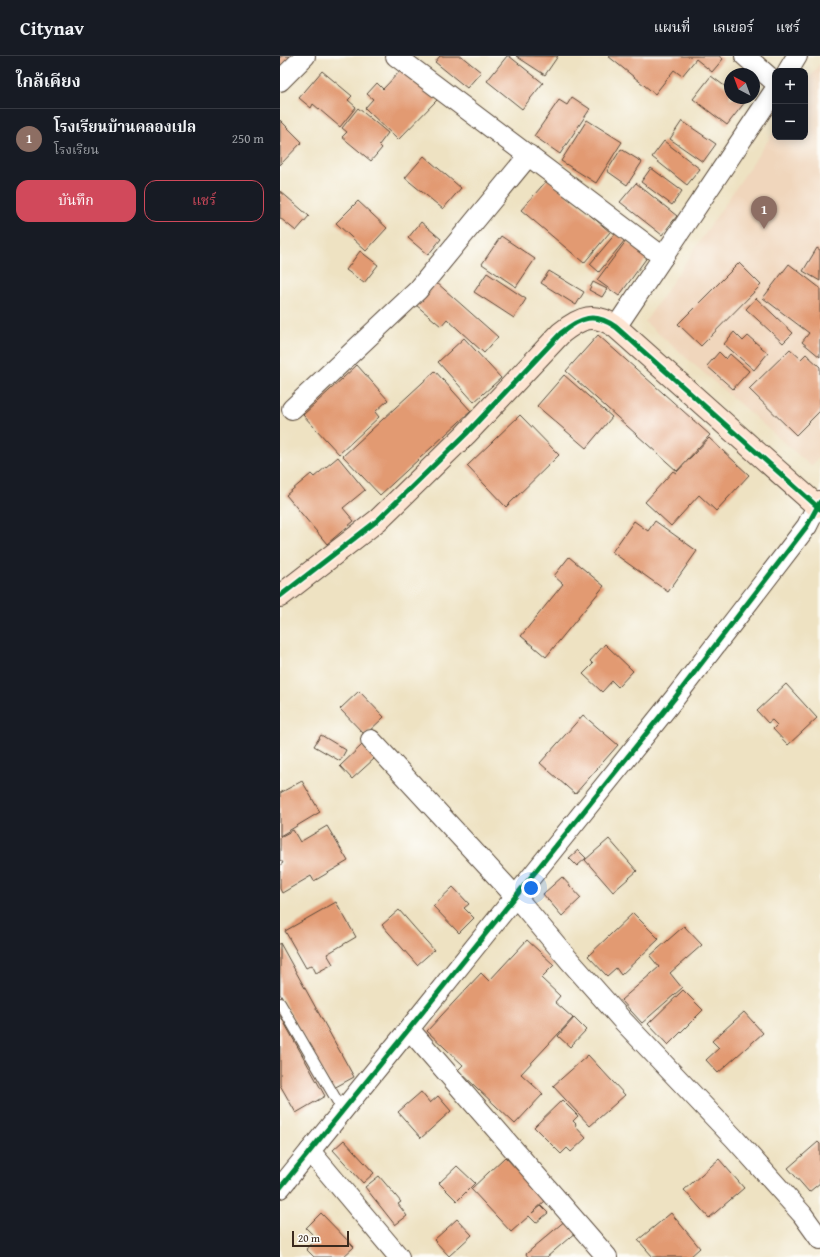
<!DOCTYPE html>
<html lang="th">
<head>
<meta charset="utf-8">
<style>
  body { margin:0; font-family:"Gentium Book Plus","Noto Serif Thai",serif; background:#20242c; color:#f1f3f6 }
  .controls { position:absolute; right:12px; top:12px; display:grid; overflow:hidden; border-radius:8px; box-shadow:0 2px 10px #0003 }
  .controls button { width:36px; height:36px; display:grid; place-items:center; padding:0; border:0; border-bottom:1px solid #363941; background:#171b24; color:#f1f3f6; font:20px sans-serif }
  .compass { position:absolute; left:444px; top:12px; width:36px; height:36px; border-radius:50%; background:#171b24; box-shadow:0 2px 10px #0003; rotate:319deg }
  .scale { position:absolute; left:12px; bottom:10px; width:57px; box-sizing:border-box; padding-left:4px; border:2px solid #3b2a1e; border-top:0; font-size:11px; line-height:14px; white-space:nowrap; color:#3b2a1e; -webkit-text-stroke:3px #fdfcf7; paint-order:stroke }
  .you { position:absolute; left:251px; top:832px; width:14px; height:14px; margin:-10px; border:3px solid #fff; border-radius:50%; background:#1a73e8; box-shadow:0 0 0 6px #1a73e833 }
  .badge { display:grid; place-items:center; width:26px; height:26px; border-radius:50%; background:#d1495b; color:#fff; font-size:13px; font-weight:700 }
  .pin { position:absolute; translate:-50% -33px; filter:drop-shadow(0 1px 2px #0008) }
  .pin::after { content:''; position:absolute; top:21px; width:14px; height:12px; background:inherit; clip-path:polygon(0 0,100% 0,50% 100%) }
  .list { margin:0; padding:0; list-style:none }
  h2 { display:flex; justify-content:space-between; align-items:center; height:52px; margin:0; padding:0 16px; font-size:17px }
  h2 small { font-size:13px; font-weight:400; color:#9ea1a6 }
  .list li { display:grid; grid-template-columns:26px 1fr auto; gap:12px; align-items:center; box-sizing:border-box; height:60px; padding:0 16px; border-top:1px solid #363941 }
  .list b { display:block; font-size:15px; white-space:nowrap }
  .list p { margin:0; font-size:13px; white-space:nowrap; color:#9ea1a6 }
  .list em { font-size:13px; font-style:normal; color:#9ea1a6 }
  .actions { display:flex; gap:8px; padding:12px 16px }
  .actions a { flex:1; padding:9px 0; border:1px solid #d1495b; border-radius:12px; text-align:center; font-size:14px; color:#d1495b }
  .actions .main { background:#d1495b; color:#fff }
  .map { position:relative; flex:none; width:540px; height:1201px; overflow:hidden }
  header { display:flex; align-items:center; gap:24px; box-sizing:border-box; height:56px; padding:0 20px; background:#171b24; border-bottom:1px solid #363941 }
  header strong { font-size:19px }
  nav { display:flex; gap:22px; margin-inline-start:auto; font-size:14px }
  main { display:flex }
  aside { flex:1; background:#171b24 }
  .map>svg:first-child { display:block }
  .built { fill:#f0d6bc }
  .building { fill:#e29a72 }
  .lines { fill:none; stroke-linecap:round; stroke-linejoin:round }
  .lane-casing { stroke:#564637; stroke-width:12 }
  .street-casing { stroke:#564637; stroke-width:22 }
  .secondary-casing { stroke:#564637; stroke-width:24 }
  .lane { stroke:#fff; stroke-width:10 }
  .street { stroke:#fff; stroke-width:20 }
  .secondary { stroke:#fde4d1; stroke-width:22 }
  .cycleway-casing { stroke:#fdfcf7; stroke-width:8 }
  .cycleway { stroke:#00873e; stroke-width:5 }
</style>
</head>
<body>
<header>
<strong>Citynav</strong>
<nav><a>แผนที่</a><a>เลเยอร์</a><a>แชร์</a></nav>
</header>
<main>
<aside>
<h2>ใกล้เคียง<small></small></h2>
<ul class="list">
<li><span class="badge" style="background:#8d6e63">1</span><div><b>โรงเรียนบ้านคลองเปล</b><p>โรงเรียน</p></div><em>250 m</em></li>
</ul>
<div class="actions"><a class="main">บันทึก</a><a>แชร์</a></div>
</aside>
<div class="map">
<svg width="540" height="1201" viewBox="0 0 540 1201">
  <rect width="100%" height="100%" fill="#fdfcf7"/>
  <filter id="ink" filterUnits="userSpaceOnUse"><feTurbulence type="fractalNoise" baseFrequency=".025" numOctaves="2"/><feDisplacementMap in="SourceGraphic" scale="8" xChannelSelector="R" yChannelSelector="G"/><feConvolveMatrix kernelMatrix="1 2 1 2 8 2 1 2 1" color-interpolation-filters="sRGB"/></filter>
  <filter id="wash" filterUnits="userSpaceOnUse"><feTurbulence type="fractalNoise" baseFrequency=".012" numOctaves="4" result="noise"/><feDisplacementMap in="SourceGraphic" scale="16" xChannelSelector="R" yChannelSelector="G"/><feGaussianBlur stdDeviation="0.9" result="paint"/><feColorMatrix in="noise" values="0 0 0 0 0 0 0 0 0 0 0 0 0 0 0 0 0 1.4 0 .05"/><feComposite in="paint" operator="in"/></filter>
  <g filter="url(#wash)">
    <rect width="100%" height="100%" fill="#eee2c2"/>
    <!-- built -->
    <path class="built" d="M 540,7 L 540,400 L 531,410 L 365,266 L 495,74 L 495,81 L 525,81 L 525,29 Z"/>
    <g id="blocks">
      <!-- building -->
      <g class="building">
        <path d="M 0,0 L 13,0 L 0,13 Z"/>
        <path d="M 160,0 L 181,0 L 201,16 L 187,32 L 155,6 Z"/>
        <path d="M 227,0 L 229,0 L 263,27 L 242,53 L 207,25 Z"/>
        <path d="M 236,0 L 278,0 L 265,19 Z"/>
        <path d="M 328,0 L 439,0 L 443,3 L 432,16 L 416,3 L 402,20 L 394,14 L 375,38 Z"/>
        <path d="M 123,12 L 157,44 L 118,84 L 85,52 L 93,43 L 87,38 L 97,27 L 103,33 Z"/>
        <path d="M 42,15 L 72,40 L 68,44 L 76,51 L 60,71 L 33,48 L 31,52 L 19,42 Z"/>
        <path d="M 431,20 L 450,34 L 450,42 L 460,42 L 465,46 L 447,69 L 413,43 Z"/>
        <path d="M 292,41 L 310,53 L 280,98 L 254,80 L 279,44 L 287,49 Z"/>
        <path d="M 78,52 L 108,77 L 99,89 L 102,92 L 91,105 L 62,81 L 67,76 L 62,72 Z"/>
        <path d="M 0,64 L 22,86 L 0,109 Z"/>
        <path d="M 307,64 L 342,86 L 316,127 L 281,105 Z"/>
        <path d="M 402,65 L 436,88 L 423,106 L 390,83 Z"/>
        <path d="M 384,85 L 420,113 L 407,129 L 372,101 Z"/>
        <path d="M 341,93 L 362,106 L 347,129 L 327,115 Z"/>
        <path d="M 144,100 L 181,132 L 163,153 L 125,122 Z"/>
        <path d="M 371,112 L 402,135 L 392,149 L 361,126 Z"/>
        <path d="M 268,123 L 330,176 L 304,207 L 241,154 Z"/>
        <path d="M 356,127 L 397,160 L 382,179 L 340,146 Z"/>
        <path d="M 0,135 L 29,160 L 16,175 L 0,162 Z"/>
        <path d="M 78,145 L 107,172 L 86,195 L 56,167 Z"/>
        <path d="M 141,166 L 161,183 L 148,199 L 128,182 Z"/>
        <path d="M 336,177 L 345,184 L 319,216 L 310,208 Z"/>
        <path d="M 221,180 L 255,203 L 236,231 L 202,208 Z"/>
        <path d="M 346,185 L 368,200 L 339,240 L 317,224 Z"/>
        <path d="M 537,192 L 540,194 L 540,225 L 523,215 Z"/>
        <path d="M 80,195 L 98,209 L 84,227 L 66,214 Z"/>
        <path d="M 459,207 L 481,229 L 421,290 L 398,268 Z"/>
        <path d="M 509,208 L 540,232 L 540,301 L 522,286 L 529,277 L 483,242 Z"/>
        <path d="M 269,215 L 304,236 L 296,249 L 261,227 Z"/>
        <path d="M 207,217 L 246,243 L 234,262 L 194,236 Z"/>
        <path d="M 156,226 L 218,281 L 204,297 L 167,263 L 161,270 L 136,249 Z"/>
        <path d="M 313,226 L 327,233 L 322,241 L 309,234 Z"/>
        <path d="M 476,242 L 513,277 L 503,287 L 466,253 Z"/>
        <path d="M 454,276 L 463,285 L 468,280 L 488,297 L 474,314 L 444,288 Z"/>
        <path d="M 318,279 L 430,379 L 397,415 L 286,315 Z"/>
        <path d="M 184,282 L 221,322 L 194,346 L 158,306 Z"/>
        <path d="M 510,293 L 521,303 L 526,298 L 540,311 L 540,355 L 516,379 L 469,333 Z"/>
        <path d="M 439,296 L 446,303 L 450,298 L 469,315 L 453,333 L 427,310 Z"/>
        <path d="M 77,309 L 108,344 L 95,356 L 99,361 L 59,398 L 23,359 Z"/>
        <path d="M 155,315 L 191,355 L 100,439 L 63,400 Z"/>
        <path d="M 284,319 L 332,361 L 306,392 L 257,350 Z"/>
        <path d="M 240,359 L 279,399 L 226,451 L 187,410 Z"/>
        <path d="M 429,382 L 469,419 L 436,455 L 419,439 L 391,470 L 365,446 L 393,415 L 396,417 Z"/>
        <path d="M 58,401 L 85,434 L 63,452 L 74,465 L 47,488 L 6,439 L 31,418 L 34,421 Z"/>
        <path d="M 354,465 L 368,475 L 375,465 L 417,495 L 388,536 L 332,496 Z"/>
        <path d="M 289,501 L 324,530 L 266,601 L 241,580 L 283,528 L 274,520 Z"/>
        <path d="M 325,588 L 353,615 L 338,631 L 332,625 L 322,636 L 303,618 L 313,608 L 310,605 Z"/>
        <path d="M 506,628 L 537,662 L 508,689 L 493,673 L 497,669 L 492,664 L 488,667 L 477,655 Z"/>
        <path d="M 79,635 L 104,661 L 85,679 L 60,653 Z"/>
        <path d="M 303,659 L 338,689 L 295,738 L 260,707 Z"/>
        <path d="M 41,679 L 66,694 L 60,705 L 34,690 Z"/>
        <path d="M 82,689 L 94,703 L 72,723 L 60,710 Z"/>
        <path d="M 22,725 L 40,756 L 0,780 L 0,737 Z"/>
        <path d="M 47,770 L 68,805 L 34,825 L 31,820 L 2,837 L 0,833 L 0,809 L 3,807 L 1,804 L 0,805 L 0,781 L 13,774 L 20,786 Z"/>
        <path d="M 329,783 L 357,815 L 333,836 L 305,804 Z"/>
        <path d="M 298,794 L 306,802 L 297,810 L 289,802 Z"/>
        <path d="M 282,821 L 301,842 L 282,860 L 263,838 Z"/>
        <path d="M 173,831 L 189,848 L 184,852 L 194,862 L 179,877 L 153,850 Z"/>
        <path d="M 56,846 L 76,881 L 47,898 L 53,908 L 36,917 L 32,909 L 26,912 L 5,875 Z"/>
        <path d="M 119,854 L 154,894 L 137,909 L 102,869 Z"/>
        <path d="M 353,857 L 379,883 L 341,919 L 336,912 L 327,920 L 308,900 Z"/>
        <path d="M 404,870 L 422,889 L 390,917 L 402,932 L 362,967 L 341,944 L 379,911 L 370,900 Z"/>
        <path d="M 247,884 L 274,909 L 261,922 L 280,940 L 275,946 L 293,962 L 241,1018 L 263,1038 L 235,1068 L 178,1014 L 183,1009 L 147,975 L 201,917 L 209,925 Z"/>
        <path d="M 0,887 L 74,1021 L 52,1033 L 0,938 Z"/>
        <path d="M 403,934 L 423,954 L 388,989 L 368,968 Z"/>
        <path d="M 464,956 L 483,977 L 438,1017 L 426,1004 L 439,992 L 432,985 Z"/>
        <path d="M 0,959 L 45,1040 L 16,1057 L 0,1029 Z"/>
        <path d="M 294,962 L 306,974 L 290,991 L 278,980 Z"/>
        <path d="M 308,999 L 345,1039 L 310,1070 L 273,1030 Z"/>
        <path d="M 141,1036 L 150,1047 L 158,1040 L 171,1055 L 141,1082 L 118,1056 Z"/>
        <path d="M 282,1044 L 298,1060 L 293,1065 L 296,1068 L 295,1070 L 306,1082 L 291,1096 L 287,1092 L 281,1098 L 254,1071 Z"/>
        <path d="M 64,1084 L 94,1117 L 83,1127 L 53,1094 Z"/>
        <path d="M 538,1086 L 540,1088 L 540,1127 L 529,1136 L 508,1112 Z"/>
        <path d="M 225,1101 L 266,1144 L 252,1157 L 261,1150 L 268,1157 L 256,1167 L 249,1160 L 231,1176 L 191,1133 Z"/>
        <path d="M 439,1103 L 464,1132 L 429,1162 L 404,1134 Z"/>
        <path d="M 177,1110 L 195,1127 L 177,1145 L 159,1127 Z"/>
        <path d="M 99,1120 L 121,1146 L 118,1148 L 127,1160 L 115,1169 L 85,1131 Z"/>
        <path d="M 41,1157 L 74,1191 L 63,1201 L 34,1201 L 26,1193 L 37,1183 L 26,1172 Z"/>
        <path d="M 391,1157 L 420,1192 L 410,1201 L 373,1201 L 358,1184 Z"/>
        <path d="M 177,1163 L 192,1179 L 169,1200 L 154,1184 Z"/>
        <path d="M 287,1163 L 297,1175 L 267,1201 L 248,1201 L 246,1198 Z"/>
      </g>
    </g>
  </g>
  <g filter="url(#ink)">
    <use href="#blocks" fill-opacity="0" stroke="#564637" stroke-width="1"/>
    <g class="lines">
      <defs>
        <path id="lane" d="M 0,947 L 63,1055"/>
        <g id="street">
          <path d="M 116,0 L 383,201"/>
          <path d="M 465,0 L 495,26"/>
          <path d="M 508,15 L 517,0"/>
          <path d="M 0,25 L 25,0"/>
          <path d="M 336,271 L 495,34"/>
          <path d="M 12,353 L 138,234 L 249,99"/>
          <path d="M 91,684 L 236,841 L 289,904 L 343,965 L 454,1082 L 522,1158 L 540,1183"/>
          <path d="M 129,973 L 327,1201"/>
          <path d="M 30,1095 L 119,1201"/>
          <path d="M 0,1132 L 129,973 L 394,643 L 527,470 L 537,450 L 540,453"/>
        </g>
        <path id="secondary" d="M 0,540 L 98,464 L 186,378 L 281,277 C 301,261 314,256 336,271 L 537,450 L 540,446"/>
      </defs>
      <!-- lane casing -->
      <use href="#lane" class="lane-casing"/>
      <!-- street casing -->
      <use href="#street" class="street-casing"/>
      <!-- secondary casing -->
      <use href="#secondary" class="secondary-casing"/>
      <!-- lane -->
      <use href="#lane" class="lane"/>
      <!-- street -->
      <use href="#street" class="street"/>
      <!-- secondary -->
      <use href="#secondary" class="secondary"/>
      <defs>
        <g id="cycleway">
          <path d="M 0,540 L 98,464 L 186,378 L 281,277 C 301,261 314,256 336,271 L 540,453"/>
          <path d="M 0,1132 L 129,973 L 394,643 L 527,470 L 540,446"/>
        </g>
      </defs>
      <!-- cycleway casing -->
      <use href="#cycleway" class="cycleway-casing"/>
      <!-- cycleway -->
      <use href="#cycleway" class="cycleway"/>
    </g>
  </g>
</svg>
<div class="controls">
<button>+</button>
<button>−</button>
</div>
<svg class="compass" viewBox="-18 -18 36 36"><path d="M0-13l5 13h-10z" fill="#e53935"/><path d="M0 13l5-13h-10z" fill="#9ea1a6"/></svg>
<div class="scale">20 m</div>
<div class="you"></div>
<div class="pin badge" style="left:484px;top:173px;background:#8d6e63">1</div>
</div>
</main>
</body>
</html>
